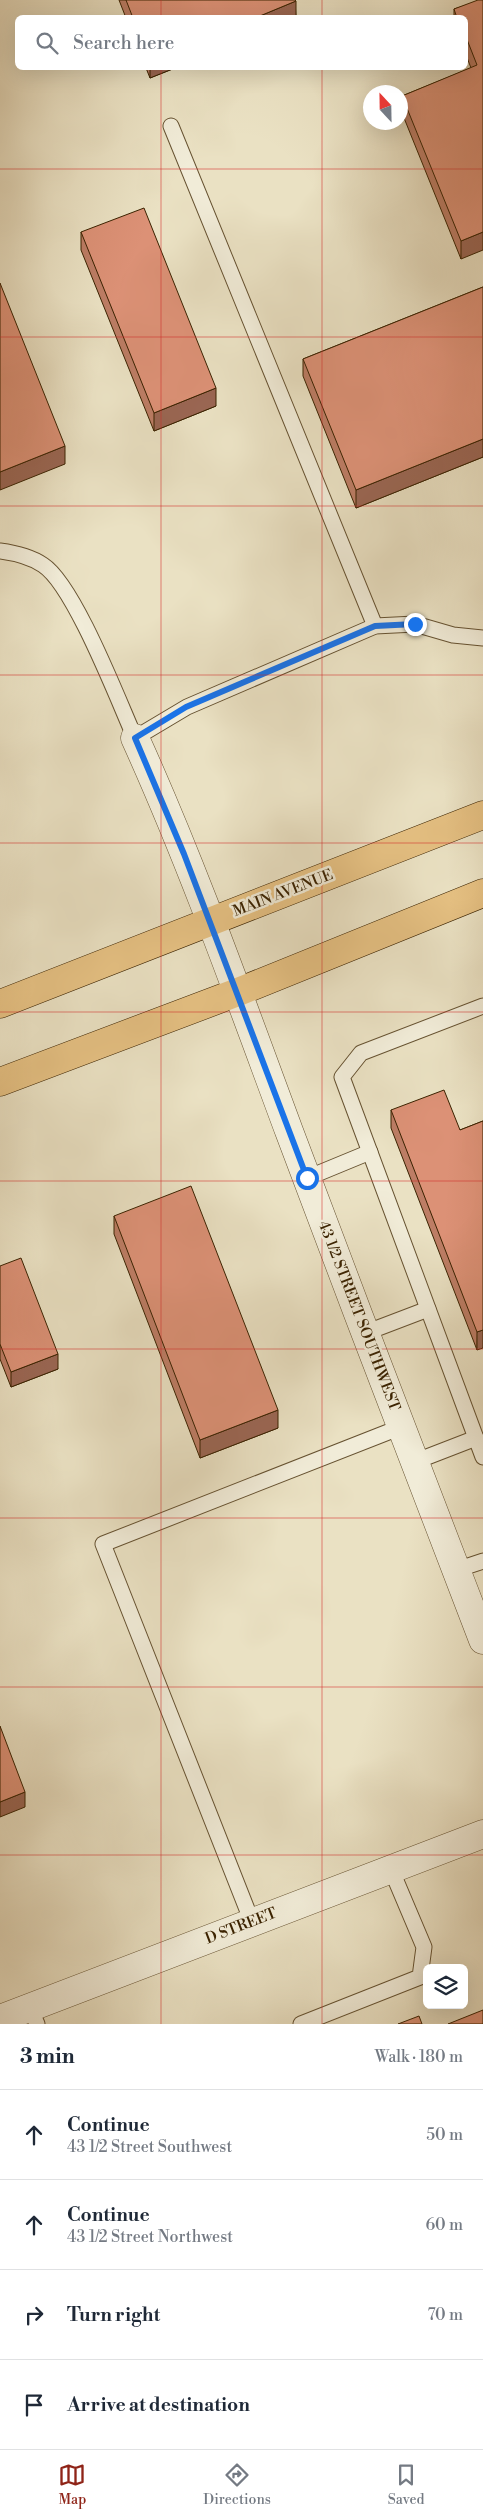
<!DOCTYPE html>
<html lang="en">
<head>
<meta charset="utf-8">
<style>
  body { margin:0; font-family:"Libre Bodoni",serif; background:#f2f2f3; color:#1f2937 }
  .controls { position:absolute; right:15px; bottom:15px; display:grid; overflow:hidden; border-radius:8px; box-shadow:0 5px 20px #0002 }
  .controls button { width:45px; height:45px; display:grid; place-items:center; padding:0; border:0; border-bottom:1px solid #e0e1e3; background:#fff; color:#1f2937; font:25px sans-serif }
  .compass { position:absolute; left:363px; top:85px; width:45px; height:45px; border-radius:50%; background:#fff; box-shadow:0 5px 20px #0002; rotate:338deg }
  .stop { position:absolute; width:15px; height:15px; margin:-11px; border:4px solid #1a73e8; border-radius:50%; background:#fff }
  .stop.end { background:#1a73e8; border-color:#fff; box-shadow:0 1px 5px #0008 }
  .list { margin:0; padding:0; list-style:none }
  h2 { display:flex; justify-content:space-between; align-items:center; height:65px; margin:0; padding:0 20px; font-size:21px }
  h2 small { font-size:16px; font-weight:400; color:#747a83 }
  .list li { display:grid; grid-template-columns:32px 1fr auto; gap:15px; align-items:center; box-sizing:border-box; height:90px; padding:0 20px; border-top:1px solid #e0e1e3 }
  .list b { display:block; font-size:19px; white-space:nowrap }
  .list p { margin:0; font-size:16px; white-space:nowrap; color:#747a83 }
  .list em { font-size:16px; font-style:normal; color:#747a83 }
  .icon { flex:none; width:28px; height:28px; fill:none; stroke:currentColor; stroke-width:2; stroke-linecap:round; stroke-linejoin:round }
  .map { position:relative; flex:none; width:483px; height:2024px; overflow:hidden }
  .search { position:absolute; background:#fff; box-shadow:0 5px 20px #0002; left:15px; right:15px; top:15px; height:55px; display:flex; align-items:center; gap:12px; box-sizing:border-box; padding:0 18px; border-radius:8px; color:#747a83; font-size:19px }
  .sheet { height:425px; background:#fff }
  nav { display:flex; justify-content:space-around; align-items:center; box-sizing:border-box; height:70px; border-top:1px solid #e0e1e3; background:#fff; font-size:14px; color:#747a83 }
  nav a { display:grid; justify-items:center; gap:2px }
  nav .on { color:#8f2418 }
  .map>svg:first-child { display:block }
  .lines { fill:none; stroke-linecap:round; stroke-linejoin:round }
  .service-casing { stroke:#665231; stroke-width:17 }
  .minor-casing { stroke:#665231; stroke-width:29 }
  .primary-casing { stroke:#3a2200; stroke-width:29 }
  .service { stroke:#f1ecd8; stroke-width:15 }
  .minor { stroke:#f1ecd8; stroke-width:28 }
  .primary { stroke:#e5c082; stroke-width:28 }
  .wall { fill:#bd7d65; stroke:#3a2200 }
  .shaded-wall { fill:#9a6653; stroke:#3a2200 }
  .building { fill:#dc9176; stroke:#3a2200 }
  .route { stroke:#1a73e8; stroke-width:6 }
  .grid { fill:none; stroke:#d62828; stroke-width:1; stroke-opacity:0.55 }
  .labels { text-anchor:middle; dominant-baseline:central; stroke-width:5; stroke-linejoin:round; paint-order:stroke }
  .street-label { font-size:15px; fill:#3a2200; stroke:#f1ecd8 }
</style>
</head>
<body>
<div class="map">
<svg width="483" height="2024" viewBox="0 0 483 2024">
  <rect width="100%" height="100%" fill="#eae1c3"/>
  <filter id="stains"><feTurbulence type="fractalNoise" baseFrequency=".004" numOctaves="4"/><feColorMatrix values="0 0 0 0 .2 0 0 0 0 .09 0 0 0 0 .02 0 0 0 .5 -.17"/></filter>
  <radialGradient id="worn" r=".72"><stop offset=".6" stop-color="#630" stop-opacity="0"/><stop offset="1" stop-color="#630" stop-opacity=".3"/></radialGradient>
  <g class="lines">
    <defs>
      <g id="service">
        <path d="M 171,126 L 375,626"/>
        <path d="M 0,551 C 15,553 31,557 43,565 C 74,585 118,700 135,738 L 187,707 L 375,626 L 415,624 L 453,635 L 483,638"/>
        <path d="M 483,1006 L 361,1053 L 342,1077 L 483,1457"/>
        <path d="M 307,1178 L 370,1152"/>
        <path d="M 365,1333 L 428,1309"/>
        <path d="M 414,1462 L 476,1438"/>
        <path d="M 456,1570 L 483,1561"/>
        <path d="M 252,1922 L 103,1544 L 401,1427"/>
        <path d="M 30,2008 L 37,2024"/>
        <path d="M 301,2024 L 420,1977 L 424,1947 L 391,1869"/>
      </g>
      <g id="minor">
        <path d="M 135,738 C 193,866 240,999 289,1131 C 353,1301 417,1470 483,1640"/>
        <path d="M 0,2019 L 483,1834"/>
      </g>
      <g id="primary">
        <path d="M 0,1004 L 483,815"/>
        <path d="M 0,1082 L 238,992 L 483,893"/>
      </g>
    </defs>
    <!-- service casing -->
    <use href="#service" class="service-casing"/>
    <!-- minor casing -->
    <use href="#minor" class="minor-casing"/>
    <!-- primary casing -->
    <use href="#primary" class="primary-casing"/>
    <!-- service -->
    <use href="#service" class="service"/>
    <!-- minor -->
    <use href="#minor" class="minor"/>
    <!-- primary -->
    <use href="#primary" class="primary"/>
  </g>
  <!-- wall -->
  <g class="wall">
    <path d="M 119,0 L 295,0 L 296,18 L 126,18 Z"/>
    <path d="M 483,0 L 461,259 L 402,113 L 402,96 L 471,68 L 466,55 L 466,18 L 454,18 L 454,9 Z"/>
    <path d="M 146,68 L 175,68 L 150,78 Z"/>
    <path d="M 81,232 L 216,406 L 154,431 L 81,250 Z"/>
    <path d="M 483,287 L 483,457 L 356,508 L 303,376 L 303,359 Z"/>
    <path d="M 391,1110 L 460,1130 L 483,1121 L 477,1350 L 391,1128 Z"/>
    <path d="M 114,1216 L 278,1428 L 200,1458 L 114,1234 Z"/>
    <path d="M 0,1266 L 58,1369 L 11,1387 L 0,1359 Z"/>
  </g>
  <!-- shaded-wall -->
  <g class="shaded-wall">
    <path d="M 296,1 L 296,18 L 255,18 Z"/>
    <path d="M 150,68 L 175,68 L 150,78 Z"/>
    <path d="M 483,232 L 483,250 L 461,259 L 461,241 Z"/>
    <path d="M 216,388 L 216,406 L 154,431 L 154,413 Z"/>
    <path d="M 483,439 L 483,457 L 356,508 L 356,490 Z"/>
    <path d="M 65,446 L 65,464 L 0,490 L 0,472 Z"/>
    <path d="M 483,1330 L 483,1348 L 477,1350 L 477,1332 Z"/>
    <path d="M 58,1354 L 58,1369 L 11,1387 L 11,1372 Z"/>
    <path d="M 278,1410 L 278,1428 L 200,1458 L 200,1440 Z"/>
    <path d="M 25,1792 L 25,1807 L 0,1817 L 0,1802 Z"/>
  </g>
  <!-- building -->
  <g class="building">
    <path d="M 126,0 L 295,0 L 296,1 L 255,18 L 133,18 Z"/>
    <path d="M 478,0 L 483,0 L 483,232 L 461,241 L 402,96 L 477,65 L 466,37 L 466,18 L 457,18 L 454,9 Z"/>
    <path d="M 144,208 L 216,388 L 154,413 L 81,232 Z"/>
    <path d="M 0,283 L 65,446 L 0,472 Z"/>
    <path d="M 483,287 L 483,439 L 356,490 L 303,359 Z"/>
    <path d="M 444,1090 L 460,1130 L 483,1121 L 483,1330 L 477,1332 L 391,1110 Z"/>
    <path d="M 191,1186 L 278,1410 L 200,1440 L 114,1216 Z"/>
    <path d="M 21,1258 L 58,1354 L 11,1372 L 0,1344 L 0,1266 Z"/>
    <path d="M 0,1726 L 25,1792 L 0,1802 Z"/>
    <path d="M 483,2010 L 483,2024 L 448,2024 Z"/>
    <path d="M 419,2016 L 422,2024 L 398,2024 Z"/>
  </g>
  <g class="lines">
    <!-- route -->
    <path class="route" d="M 307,1178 L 184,854 L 135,738 L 186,707 L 375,626 L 415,624"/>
  </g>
  <!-- grid -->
  <path class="grid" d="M 161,0 L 161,18M 322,0 L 322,18M 161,68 L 161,2024M 322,68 L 322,2024M 0,169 L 483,169M 0,337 L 483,337M 0,506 L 483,506M 0,675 L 483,675M 0,843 L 483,843M 0,1012 L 483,1012M 0,1181 L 483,1181M 0,1349 L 483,1349M 0,1518 L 483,1518M 0,1687 L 483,1687M 0,1855 L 483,1855"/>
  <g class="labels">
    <!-- street labels -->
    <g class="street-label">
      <text transform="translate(283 893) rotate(-21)">MAIN AVENUE</text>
      <text transform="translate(359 1316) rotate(69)">43 1/2 STREET SOUTHWEST</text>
      <text transform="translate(241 1926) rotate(-21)">D STREET</text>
    </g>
  </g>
  <rect width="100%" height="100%" filter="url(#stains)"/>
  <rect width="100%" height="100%" fill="url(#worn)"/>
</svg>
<div class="controls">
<button><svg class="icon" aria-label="layers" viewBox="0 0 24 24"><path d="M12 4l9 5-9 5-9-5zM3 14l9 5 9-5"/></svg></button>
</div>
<svg class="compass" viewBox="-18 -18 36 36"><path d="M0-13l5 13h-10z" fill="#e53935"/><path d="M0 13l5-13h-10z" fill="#747a83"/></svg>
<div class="stop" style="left:307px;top:1178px"></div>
<div class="stop end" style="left:415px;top:624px"></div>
<div class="search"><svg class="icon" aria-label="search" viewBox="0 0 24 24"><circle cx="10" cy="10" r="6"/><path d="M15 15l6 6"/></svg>Search here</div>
</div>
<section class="sheet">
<h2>3 min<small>Walk · 180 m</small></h2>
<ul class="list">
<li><svg class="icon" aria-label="ahead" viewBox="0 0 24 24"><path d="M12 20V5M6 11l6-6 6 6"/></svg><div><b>Continue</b><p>43 1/2 Street Southwest</p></div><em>50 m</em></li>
<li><svg class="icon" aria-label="ahead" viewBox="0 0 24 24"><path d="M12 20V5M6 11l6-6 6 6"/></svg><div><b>Continue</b><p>43 1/2 Street Northwest</p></div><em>60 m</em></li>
<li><svg class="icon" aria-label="right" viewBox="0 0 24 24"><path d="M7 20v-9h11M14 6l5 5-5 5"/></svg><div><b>Turn right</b></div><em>70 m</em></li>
<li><svg class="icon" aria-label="arrive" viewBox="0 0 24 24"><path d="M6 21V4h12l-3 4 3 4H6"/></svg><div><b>Arrive at destination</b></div></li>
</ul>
</section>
<nav>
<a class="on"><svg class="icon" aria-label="map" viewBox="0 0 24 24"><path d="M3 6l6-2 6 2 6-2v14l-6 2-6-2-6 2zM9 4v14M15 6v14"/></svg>Map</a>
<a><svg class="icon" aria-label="directions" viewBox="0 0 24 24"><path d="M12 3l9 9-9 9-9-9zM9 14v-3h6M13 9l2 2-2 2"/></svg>Directions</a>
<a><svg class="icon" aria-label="saved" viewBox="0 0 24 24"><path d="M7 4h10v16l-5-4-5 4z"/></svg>Saved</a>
</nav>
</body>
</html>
